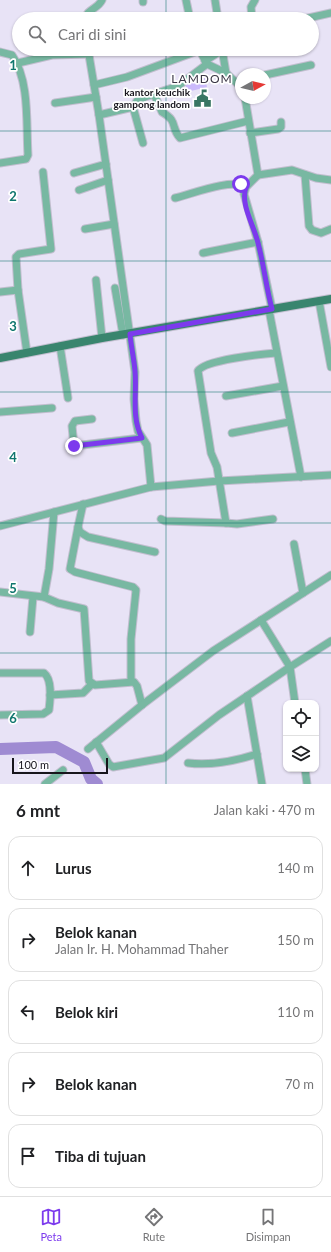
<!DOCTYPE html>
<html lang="id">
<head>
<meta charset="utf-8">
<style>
  body { margin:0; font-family:Lato,sans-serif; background:#f6f6f6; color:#202124 }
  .controls { position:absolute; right:12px; bottom:12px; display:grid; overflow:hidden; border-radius:8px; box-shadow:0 1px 3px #0004 }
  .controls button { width:36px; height:36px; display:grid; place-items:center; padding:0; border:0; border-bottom:1px solid #e0e0e0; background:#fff; color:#202124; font:20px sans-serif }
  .compass { position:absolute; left:235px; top:68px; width:36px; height:36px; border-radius:50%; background:#fff; box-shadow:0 1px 3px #0004; rotate:82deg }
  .scale { position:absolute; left:12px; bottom:10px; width:96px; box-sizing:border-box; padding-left:4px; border:2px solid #17151c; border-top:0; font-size:11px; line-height:14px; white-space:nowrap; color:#17151c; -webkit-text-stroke:3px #fff; paint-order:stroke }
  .stop { position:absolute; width:12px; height:12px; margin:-9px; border:3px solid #7c3aed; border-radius:50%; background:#fff }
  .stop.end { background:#7c3aed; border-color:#fff; box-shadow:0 1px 4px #0008 }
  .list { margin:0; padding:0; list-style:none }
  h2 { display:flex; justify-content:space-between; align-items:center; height:52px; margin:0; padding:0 16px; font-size:17px }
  h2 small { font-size:13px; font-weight:400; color:#757577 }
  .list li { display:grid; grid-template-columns:26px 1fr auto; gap:12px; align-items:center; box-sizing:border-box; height:64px; margin:0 8px 8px; padding:0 8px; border:1px solid #e0e0e0; border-radius:12px }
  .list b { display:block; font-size:15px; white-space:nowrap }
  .list p { margin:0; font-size:13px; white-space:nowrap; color:#757577 }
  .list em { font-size:13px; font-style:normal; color:#757577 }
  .icon { flex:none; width:22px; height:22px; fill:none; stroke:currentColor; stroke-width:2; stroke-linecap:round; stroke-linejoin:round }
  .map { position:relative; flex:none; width:331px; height:784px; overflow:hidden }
  .search { position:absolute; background:#fff; box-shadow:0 1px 3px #0004; left:12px; right:12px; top:12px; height:44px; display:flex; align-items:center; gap:10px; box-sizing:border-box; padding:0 14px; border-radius:22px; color:#757577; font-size:15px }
  .sheet { height:412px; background:#fff }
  nav { display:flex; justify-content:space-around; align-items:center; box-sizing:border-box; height:56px; border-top:1px solid #e0e0e0; background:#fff; font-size:11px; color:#757577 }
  nav a { display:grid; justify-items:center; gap:2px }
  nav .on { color:#7c3aed }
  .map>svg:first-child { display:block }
  .green { fill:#cbbafb }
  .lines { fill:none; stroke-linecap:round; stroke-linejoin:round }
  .river { stroke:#9f8bd2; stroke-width:12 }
  .minor-casing { stroke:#c2becf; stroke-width:9 }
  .major-casing { stroke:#c2becf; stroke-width:10 }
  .minor { stroke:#78b8a2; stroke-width:7 }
  .major { stroke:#39856e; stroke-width:8 }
  .route { stroke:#7c3aed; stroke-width:5 }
  .grid { fill:none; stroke:#0f766e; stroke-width:1; stroke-opacity:0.55 }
  .labels { text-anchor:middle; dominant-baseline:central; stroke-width:3.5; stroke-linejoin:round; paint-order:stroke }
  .poi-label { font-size:10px; font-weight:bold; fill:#17151c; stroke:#fff; text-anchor:end }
  .quarter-label { font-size:12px; letter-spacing:1px; fill:#393544; stroke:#fff }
  .grid-label { font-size:13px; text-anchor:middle; font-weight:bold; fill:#0f766e; stroke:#fff; stroke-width:3.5; stroke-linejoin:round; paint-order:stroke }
</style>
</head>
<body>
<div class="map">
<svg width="331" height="784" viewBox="0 0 331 784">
  <rect width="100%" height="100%" fill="#e8e3f6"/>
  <!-- green -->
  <path class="green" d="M 205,78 L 207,87 L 187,92 L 185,82 Z"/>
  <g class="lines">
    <!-- river -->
    <path class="river" d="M 0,749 L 56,747 L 84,762 L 91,779 L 97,784"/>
    <defs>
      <g id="minor">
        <path d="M 143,0 L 143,2"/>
        <path d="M 186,0 L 190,19"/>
        <path d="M 215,0 L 218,19"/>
        <path d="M 85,19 C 87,9 98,9 102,0"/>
        <path d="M 112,19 L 118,19"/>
        <path d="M 252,19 L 251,7 L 255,0"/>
        <path d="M 304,19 L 331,13"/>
        <path d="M 88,49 L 99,115 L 135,372 L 134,399 L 136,421 L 138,431 L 147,445 L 151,487"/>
        <path d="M 199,49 L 207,64 L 226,73 L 241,87"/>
        <path d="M 222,49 L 226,73"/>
        <path d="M 0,52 L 12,55 C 30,81 26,124 28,155 L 26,159 L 0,163"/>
        <path d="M 205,61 L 222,50"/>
        <path d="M 18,63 L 52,55 L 89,54"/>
        <path d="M 265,75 L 311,65"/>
        <path d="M 94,85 L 127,77 L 200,50"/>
        <path d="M 154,94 L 162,112 C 179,122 170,127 180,138 L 248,121"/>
        <path d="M 245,98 L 258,175 L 246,187 L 244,194 L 258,242 L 272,309"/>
        <path d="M 55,103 L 96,97"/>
        <path d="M 133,107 L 143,143"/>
        <path d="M 99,115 L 133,107 L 137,101 L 145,97 L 178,86 L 207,64"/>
        <path d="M 250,133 L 278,129 L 281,127 L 281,122"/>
        <path d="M 74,173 L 106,164"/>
        <path d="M 258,175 L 292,170 L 316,178 L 331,180"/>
        <path d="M 305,175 L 309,226 L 312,230 L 321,233 L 331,229"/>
        <path d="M 79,190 L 108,180"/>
        <path d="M 175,198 C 192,194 231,178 246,187"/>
        <path d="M 85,229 L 114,224"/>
        <path d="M 203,253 L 258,242"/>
        <path d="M 96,280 L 102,338"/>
        <path d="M 115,288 L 123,335"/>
        <path d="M 0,292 L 18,290"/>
        <path d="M 319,301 L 331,367"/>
        <path d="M 269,310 L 301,477"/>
        <path d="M 60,346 L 68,398"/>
        <path d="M 27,353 L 18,290 L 16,257 L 19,254 L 51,249 L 43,172"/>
        <path d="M 226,396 L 283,386"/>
        <path d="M 0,412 L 52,408"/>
        <path d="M 92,419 L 75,421 L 72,426 L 74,446 L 141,438"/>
        <path d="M 232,433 L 289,422"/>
        <path d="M 83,504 L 78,527 L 80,532 L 88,537 L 155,552"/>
        <path d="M 161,519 L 165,521 L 226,523 L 217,467 L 211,453 L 198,371 C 204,360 262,354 276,353"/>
        <path d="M 226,523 L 237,524 L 273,519"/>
        <path d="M 0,526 L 151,487 L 219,481 L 331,475"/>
        <path d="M 78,527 L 70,569 L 75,572 L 133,587 L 136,590 L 131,639 L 131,681"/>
        <path d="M 294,544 L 303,593"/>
        <path d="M 0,592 L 44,597 L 58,603 L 84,609 L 89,681 L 95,685 L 134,682 L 137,686 L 142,705"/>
        <path d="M 44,597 L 49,569 L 54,512"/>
        <path d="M 261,620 L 290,667 L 295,703"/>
        <path d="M 30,632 L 33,597"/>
        <path d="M 0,673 L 44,673 C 53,680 50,701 49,710 L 43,714 L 0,715"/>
        <path d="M 50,695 L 83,693 L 92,684"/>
        <path d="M 247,696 L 262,784"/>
        <path d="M 96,742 L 109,764 L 113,767 L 164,758 L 219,715 L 290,667 L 331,641"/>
        <path d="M 88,749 L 142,705 L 213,651 L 331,575"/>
        <path d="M 188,763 C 211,766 235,761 257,754"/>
        <path d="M 305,769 L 307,784"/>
        <path d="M 45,784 L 63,770"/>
      </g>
      <path id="major" d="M 0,358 L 102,338 L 331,299"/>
    </defs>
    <!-- minor casing -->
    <use href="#minor" class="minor-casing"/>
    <!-- major casing -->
    <use href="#major" class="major-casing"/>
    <!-- minor -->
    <use href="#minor" class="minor"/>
    <!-- major -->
    <use href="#major" class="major"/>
  </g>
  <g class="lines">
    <!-- route -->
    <path class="route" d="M 74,446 L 142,438 C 131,417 137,394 135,371 C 134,359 131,346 130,334 L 272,309 C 266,287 264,265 258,243 C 254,225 240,205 246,187 L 241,184"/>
  </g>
  <!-- grid -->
  <path class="grid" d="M 166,0 L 166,19M 166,49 L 166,784M 0,131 L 331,131M 0,261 L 331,261M 0,392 L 331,392M 0,523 L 331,523M 0,653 L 331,653"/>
  <!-- icons -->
  <defs>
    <symbol id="civic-bare" viewBox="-9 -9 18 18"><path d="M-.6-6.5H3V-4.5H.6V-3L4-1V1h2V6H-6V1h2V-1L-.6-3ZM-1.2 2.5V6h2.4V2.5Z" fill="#397663" stroke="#fff" stroke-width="2.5" paint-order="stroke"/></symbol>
  </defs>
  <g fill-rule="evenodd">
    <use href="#civic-bare" x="190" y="86" width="25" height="25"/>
  </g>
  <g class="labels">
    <!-- poi labels -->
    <g class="poi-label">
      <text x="190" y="92">kantor keuchik<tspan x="190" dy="12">gampong landom</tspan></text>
    </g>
    <!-- quarter labels -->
    <g class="quarter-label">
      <text x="202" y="78">LAMDOM</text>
    </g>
  </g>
  <g class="grid-label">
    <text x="13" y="70">1</text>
    <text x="13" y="201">2</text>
    <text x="13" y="331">3</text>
    <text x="13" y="462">4</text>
    <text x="13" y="593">5</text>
    <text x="13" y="723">6</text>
  </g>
</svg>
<div class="controls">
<button><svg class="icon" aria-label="locate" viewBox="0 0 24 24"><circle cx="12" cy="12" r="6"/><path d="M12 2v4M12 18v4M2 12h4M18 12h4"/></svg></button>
<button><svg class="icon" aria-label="layers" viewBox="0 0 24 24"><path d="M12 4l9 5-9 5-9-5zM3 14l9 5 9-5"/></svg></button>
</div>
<svg class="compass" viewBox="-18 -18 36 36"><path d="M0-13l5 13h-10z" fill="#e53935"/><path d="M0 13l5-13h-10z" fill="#757577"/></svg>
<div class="scale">100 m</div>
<div class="stop" style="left:241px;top:184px"></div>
<div class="stop end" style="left:74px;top:446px"></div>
<div class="search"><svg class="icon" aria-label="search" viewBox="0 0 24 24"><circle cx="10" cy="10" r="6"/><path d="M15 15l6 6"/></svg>Cari di sini</div>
</div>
<section class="sheet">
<h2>6 mnt<small>Jalan kaki · 470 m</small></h2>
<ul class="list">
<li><svg class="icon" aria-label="ahead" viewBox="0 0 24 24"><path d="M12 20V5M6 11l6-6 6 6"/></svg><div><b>Lurus</b></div><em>140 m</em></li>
<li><svg class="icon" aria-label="right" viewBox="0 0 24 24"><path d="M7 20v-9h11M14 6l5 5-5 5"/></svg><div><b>Belok kanan</b><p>Jalan Ir. H. Mohammad Thaher</p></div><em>150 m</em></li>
<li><svg class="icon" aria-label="left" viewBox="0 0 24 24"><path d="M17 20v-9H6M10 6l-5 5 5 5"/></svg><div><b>Belok kiri</b></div><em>110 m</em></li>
<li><svg class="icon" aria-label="right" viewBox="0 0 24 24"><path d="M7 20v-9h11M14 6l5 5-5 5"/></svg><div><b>Belok kanan</b></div><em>70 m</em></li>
<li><svg class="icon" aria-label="arrive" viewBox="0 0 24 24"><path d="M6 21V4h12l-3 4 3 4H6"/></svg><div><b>Tiba di tujuan</b></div></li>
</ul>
</section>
<nav>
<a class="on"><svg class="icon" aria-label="map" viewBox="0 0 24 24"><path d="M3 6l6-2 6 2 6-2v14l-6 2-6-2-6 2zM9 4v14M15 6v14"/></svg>Peta</a>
<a><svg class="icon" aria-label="directions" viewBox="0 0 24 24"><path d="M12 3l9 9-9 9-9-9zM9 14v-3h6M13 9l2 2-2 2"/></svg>Rute</a>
<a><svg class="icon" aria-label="saved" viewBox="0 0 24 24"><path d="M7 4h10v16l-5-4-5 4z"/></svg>Disimpan</a>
</nav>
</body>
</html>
